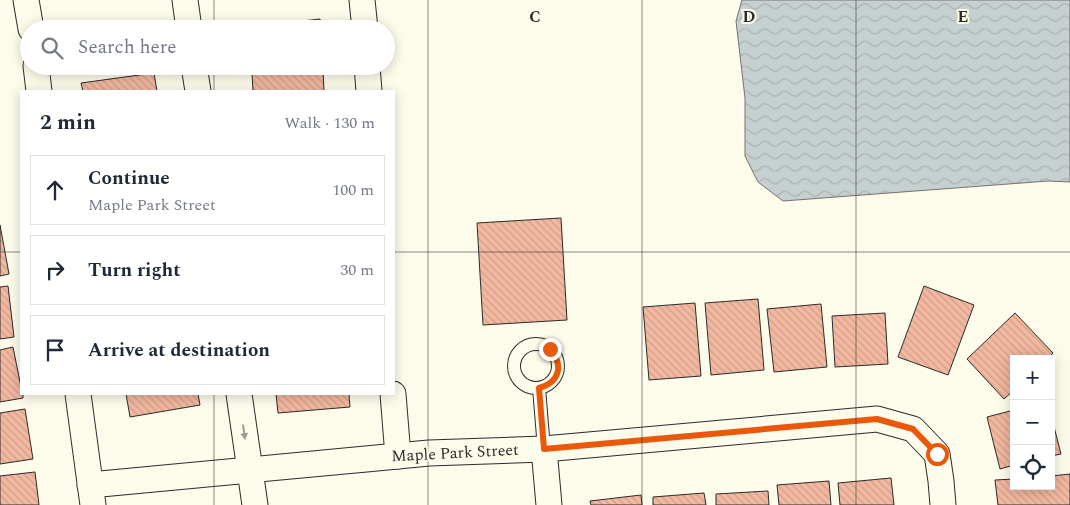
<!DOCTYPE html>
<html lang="en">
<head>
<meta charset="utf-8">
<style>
  body { margin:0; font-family:Spectral,serif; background:#f6f6f7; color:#1f2937 }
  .controls { position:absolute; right:15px; bottom:15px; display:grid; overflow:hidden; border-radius:0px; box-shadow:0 2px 12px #0003 }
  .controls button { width:45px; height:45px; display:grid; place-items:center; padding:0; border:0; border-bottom:1px solid #e0e1e3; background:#fff; color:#1f2937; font:25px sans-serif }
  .stop { position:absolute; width:15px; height:15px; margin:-11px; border:4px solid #ea580c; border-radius:50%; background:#fff }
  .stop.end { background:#ea580c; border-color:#fff; box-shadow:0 1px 5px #0008 }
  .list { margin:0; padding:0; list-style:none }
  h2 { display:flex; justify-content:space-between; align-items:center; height:65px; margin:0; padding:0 20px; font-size:21px }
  h2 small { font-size:16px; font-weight:400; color:#747a83 }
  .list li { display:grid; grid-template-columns:32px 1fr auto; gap:15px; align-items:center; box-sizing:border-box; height:70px; margin:0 10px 10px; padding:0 10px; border:1px solid #e0e1e3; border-radius:0px }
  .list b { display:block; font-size:19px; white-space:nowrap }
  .list p { margin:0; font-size:16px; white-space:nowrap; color:#747a83 }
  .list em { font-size:16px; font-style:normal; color:#747a83 }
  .icon { flex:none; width:28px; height:28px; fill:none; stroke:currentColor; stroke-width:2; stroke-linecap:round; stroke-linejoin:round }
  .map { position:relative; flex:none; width:1070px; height:505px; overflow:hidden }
  .search { position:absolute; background:#fff; box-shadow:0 2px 12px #0003; left:20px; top:20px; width:375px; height:55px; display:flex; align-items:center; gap:12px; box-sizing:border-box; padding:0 18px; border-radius:28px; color:#747a83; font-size:19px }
  .panel { position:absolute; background:#fff; box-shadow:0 2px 12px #0003; left:20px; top:90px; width:375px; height:305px; border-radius:0px }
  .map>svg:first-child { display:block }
  .water { fill:url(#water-waves); stroke:#74746e }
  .building { fill:url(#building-back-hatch); stroke:#2b2b2b }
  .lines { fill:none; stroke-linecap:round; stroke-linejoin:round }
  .service-casing { stroke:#2b2b2b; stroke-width:14 }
  .minor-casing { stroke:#2b2b2b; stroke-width:27 }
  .service { stroke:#fdfbea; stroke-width:12 }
  .minor { stroke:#fdfbea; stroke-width:25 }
  .oneway { fill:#9e9d94 }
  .route { stroke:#ea580c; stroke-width:6 }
  .grid { fill:none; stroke:#2b2b2b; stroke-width:1; stroke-opacity:0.55 }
  .labels { text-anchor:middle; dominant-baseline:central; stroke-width:4; stroke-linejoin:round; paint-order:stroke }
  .street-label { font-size:16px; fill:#2b2b2b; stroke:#fdfbea }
  .grid-label { font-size:16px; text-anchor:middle; font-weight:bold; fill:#2b2b2b; stroke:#fdfbea; stroke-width:4; stroke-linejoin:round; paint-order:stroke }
</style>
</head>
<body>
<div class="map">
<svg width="1070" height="505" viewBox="0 0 1070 505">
  <defs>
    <pattern id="water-waves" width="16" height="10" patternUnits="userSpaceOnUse" patternTransform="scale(1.25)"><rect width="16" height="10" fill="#c7d0d0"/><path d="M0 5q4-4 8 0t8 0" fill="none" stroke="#abb3b3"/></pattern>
    <pattern id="building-back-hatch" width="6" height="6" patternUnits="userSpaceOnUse" patternTransform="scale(1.25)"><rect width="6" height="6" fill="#f2b8a0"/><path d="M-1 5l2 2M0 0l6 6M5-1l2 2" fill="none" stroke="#d09e8a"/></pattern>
  </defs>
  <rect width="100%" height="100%" fill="#fdfbea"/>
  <!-- water -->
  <path class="water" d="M 742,0 L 1070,0 L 1070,182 L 1048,181 L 783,201 L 758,182 L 745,156 L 745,98 L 736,21 Z"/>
  <!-- building -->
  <g class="building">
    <path d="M 320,19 L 321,29 L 243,29 L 243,28 Z"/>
    <path d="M 148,21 L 150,29 L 98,29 Z"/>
    <path d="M 83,66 L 118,66 L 84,72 Z"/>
    <path d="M 323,71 L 324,91 L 253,91 L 252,74 Z"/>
    <path d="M 154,73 L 157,91 L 83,91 L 81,83 Z"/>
    <path d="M 561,218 L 567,320 L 483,325 L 477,223 Z"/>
    <path d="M 0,225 L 9,274 L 0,276 Z"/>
    <path d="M 8,286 L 14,337 L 0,339 L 0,287 Z"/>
    <path d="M 924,286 L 974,305 L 948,375 L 898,357 Z"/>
    <path d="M 758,299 L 764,370 L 711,375 L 705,303 Z"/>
    <path d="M 695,303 L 701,376 L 649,380 L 643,307 Z"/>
    <path d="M 821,304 L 827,367 L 774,372 L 767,309 Z"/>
    <path d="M 885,313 L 888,364 L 835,367 L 832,316 Z"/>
    <path d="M 1015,313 L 1053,353 L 1047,359 L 1014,359 L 1014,390 L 1004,399 L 967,359 Z"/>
    <path d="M 13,347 L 21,387 L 21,394 L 23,394 L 23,398 L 0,402 L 0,350 Z"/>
    <path d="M 126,394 L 198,394 L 200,405 L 130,417 Z"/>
    <path d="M 276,394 L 349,394 L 350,407 L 278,413 Z"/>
    <path d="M 25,409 L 33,459 L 0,464 L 0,413 Z"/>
    <path d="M 1014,410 L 1014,465 L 1000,469 L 987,417 Z"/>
    <path d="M 1051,415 L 1061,454 L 1051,456 Z"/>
    <path d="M 35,472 L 39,505 L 0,505 L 0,476 Z"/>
    <path d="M 1070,474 L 1070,505 L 998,505 L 995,480 L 1014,479 L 1014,486 L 1051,486 L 1051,476 Z"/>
    <path d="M 891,478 L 894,505 L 840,505 L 838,483 Z"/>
    <path d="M 829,481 L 831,505 L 779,505 L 777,485 Z"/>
    <path d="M 768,491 L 769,505 L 716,505 L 716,494 Z"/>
    <path d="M 704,493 L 706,505 L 653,505 L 653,497 Z"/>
    <path d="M 641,495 L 642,505 L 591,505 L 590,501 Z"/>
  </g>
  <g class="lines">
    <defs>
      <g id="service">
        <circle cx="536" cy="366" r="22"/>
        <path d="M 539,388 L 544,449"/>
      </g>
      <g id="minor">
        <path d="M 26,0 L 31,29"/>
        <path d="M 185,0 L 189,29"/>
        <path d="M 362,0 L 365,29"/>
        <path d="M 36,66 L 39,91"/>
        <path d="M 194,66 L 198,91"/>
        <path d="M 367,66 L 369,91"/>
        <path d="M 78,394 L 93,505"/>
        <path d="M 239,394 L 255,505"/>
        <path d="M 393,394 L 398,456"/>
        <path d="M 544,449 L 549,505"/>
        <path d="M 90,485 L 366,459 L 429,453 L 544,449 L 877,419 L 913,429 L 937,454 L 941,481 L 943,505"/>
      </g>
    </defs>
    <!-- service casing -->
    <use href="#service" class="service-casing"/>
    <!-- minor casing -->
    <use href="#minor" class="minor-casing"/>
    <!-- service -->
    <use href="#service" class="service"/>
    <!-- minor -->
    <use href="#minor" class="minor"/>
  </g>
  <!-- one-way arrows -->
  <defs><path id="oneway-solid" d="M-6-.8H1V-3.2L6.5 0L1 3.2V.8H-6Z" transform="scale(1.25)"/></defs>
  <use class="oneway" href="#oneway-solid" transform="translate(244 432) rotate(82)"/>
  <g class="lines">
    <!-- route -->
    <path class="route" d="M 550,349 C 564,365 560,382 539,388 L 544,449 L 877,419 L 913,429 L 937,454"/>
  </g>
  <!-- grid -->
  <path class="grid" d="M 214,0 L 214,29M 428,0 L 428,505M 642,0 L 642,505M 856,0 L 856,505M 214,66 L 214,91M 0,252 L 21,252M 394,252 L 1070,252M 214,394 L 214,505"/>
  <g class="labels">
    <!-- street labels -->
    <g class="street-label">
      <text transform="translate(455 453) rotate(-3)">Maple Park Street</text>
    </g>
  </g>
  <g class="grid-label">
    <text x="535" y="22">C</text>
    <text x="749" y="22">D</text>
    <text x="963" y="22">E</text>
  </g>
</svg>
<div class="controls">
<button>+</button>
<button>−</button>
<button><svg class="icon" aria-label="locate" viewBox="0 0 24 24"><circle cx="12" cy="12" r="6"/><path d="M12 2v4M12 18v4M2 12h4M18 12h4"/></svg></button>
</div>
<div class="stop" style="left:937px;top:454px"></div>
<div class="stop end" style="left:550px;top:349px"></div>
<div class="search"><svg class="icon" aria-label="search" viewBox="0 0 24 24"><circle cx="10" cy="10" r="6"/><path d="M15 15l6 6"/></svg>Search here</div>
<section class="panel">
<h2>2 min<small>Walk · 130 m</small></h2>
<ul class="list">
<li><svg class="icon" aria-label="ahead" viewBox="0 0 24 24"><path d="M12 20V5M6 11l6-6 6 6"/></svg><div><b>Continue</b><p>Maple Park Street</p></div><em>100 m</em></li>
<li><svg class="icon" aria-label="right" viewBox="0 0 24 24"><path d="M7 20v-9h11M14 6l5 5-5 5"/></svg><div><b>Turn right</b></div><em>30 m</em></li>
<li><svg class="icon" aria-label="arrive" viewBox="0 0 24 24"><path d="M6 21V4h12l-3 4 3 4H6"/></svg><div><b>Arrive at destination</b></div></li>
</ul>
</section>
</div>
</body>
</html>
